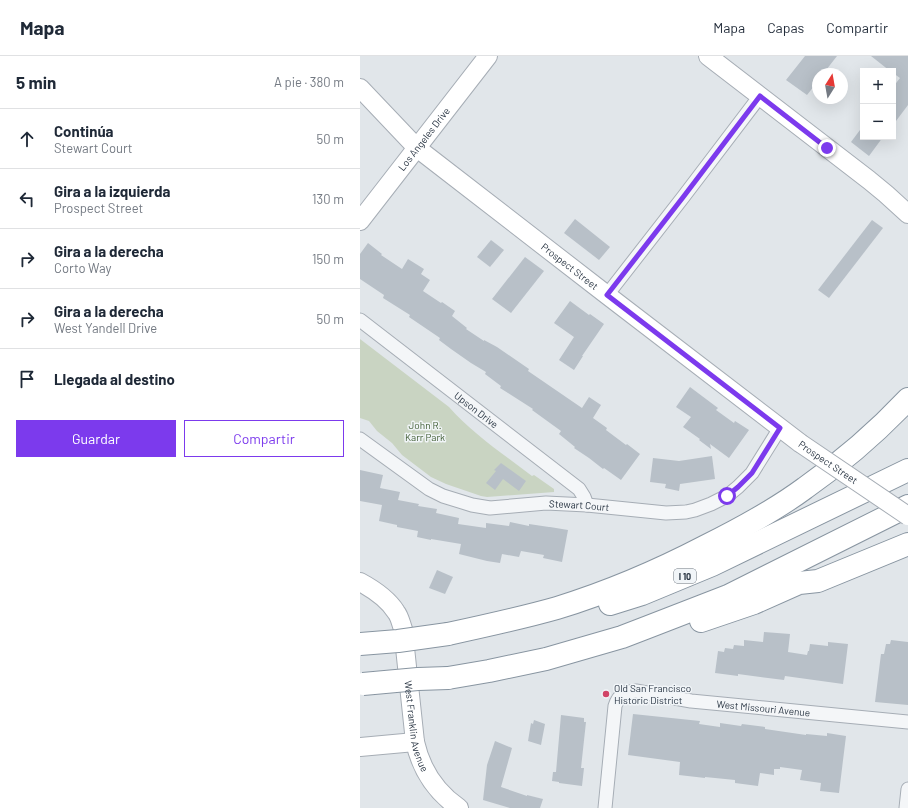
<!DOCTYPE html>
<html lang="es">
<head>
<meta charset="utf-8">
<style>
  body { margin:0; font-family:Barlow,sans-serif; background:#f6f6f7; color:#1f2937 }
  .controls { position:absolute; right:12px; top:12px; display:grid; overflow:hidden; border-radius:0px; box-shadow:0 4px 16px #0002 }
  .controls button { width:36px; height:36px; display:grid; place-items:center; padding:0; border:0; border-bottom:1px solid #e0e1e3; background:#fff; color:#1f2937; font:20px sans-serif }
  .compass { position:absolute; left:452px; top:12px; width:36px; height:36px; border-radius:50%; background:#fff; box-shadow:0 4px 16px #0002; rotate:11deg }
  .stop { position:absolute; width:12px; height:12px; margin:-9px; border:3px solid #7c3aed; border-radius:50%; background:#fff }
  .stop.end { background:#7c3aed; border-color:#fff; box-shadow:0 1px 4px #0008 }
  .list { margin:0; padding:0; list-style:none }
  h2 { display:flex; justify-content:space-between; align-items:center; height:52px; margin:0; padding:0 16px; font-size:17px }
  h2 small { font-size:13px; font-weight:400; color:#747a83 }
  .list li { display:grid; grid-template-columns:26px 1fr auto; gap:12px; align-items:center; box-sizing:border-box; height:60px; padding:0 16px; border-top:1px solid #e0e1e3 }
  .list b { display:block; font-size:15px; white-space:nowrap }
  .list p { margin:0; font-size:13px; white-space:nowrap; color:#747a83 }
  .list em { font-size:13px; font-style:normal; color:#747a83 }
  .actions { display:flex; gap:8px; padding:12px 16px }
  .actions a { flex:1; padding:9px 0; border:1px solid #7c3aed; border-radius:0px; text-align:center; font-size:14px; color:#7c3aed }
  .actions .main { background:#7c3aed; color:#fff }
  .icon { flex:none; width:22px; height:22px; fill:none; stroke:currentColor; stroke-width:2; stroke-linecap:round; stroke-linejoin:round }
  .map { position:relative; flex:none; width:548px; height:752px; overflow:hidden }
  header { display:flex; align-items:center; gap:24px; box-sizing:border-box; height:56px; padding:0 20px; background:#fff; border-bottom:1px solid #e0e1e3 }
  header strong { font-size:19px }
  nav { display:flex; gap:22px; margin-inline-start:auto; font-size:14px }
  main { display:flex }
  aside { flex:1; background:#fff }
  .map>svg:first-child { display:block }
  .green { fill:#c9d4c2 }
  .building { fill:#b8c0c8 }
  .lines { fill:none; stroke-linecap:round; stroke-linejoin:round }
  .street-casing { stroke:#a6adb5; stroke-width:15 }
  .secondary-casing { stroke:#a6adb5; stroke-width:20 }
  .highway-casing { stroke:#8895a1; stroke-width:24 }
  .street { stroke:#f4f6f8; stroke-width:13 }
  .secondary { stroke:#fff; stroke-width:18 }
  .highway { stroke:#fff; stroke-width:22 }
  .secondary-bridge-casing { stroke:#a6adb5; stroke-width:20; stroke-linecap:butt }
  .highway-bridge-casing { stroke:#8895a1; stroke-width:24; stroke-linecap:butt }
  .secondary-bridge { stroke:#fff; stroke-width:18 }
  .highway-bridge { stroke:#fff; stroke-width:22 }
  .route { stroke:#7c3aed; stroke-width:5 }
  .poi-dot { fill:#d14467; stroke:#f1f5f8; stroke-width:1.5 }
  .labels { text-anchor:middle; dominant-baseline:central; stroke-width:3; stroke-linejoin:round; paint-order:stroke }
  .shield { fill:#f1f5f8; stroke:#656f79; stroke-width:1 }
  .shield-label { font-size:9px; font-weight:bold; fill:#293543 }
  .street-label { font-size:10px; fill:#293543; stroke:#f1f5f8 }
  .park-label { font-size:10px; fill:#425f36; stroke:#f1f5f8 }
  .poi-label { font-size:10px; fill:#293543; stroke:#f1f5f8; text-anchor:start }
</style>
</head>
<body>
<header>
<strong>Mapa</strong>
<nav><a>Mapa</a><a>Capas</a><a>Compartir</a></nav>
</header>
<main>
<aside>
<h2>5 min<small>A pie · 380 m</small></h2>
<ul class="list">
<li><svg class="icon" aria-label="ahead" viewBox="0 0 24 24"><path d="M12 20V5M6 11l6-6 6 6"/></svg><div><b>Continúa</b><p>Stewart Court</p></div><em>50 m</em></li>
<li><svg class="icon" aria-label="left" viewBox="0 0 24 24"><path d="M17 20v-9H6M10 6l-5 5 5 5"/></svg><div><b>Gira a la izquierda</b><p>Prospect Street</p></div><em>130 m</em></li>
<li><svg class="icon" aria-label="right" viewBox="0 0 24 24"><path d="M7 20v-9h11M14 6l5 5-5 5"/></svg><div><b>Gira a la derecha</b><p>Corto Way</p></div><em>150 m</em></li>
<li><svg class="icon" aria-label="right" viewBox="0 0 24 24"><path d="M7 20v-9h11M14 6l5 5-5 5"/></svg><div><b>Gira a la derecha</b><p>West Yandell Drive</p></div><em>50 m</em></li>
<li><svg class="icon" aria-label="arrive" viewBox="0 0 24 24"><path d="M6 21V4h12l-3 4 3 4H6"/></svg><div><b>Llegada al destino</b></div></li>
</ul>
<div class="actions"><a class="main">Guardar</a><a>Compartir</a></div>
</aside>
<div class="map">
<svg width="548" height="752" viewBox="0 0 548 752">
  <rect width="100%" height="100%" fill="#e1e6ea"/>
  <!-- green -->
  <path class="green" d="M 0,283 L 89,351 C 113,378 143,398 172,420 L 174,419 L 194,433 L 194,436 L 127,441 L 121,440 L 86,428 L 71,421 L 42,399 L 32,387 L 17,375 L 9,365 L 0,362 Z"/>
  <!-- building -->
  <g class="building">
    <path d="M 445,0 L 477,0 L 463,18 L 458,18 L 458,25 L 447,39 L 426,24 Z"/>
    <path d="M 511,0 L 548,0 L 548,49 L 533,69 L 533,31 L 540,22 L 533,17 L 533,15 L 530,15 Z"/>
    <path d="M 503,70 L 503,81 L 523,81 L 509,100 L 491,86 Z"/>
    <path d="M 215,163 L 250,191 L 239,204 L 204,177 Z"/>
    <path d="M 512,164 L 523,172 L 469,242 L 458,234 Z"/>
    <path d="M 131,184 L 144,194 L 130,211 L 117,201 Z"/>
    <path d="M 8,187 L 22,198 L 21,199 L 42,213 L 48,203 L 64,213 L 61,218 L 70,224 L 63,235 L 81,247 L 82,246 L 95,255 L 92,260 L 107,272 L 106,273 L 124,285 L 124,284 L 137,291 L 169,313 L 168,315 L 222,352 L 229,341 L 241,349 L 233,362 L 247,372 L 246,374 L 266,389 L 267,388 L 280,398 L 261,424 L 244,412 L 243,413 L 229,402 L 214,392 L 215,391 L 199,378 L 201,375 L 172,354 L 173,353 L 140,332 L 141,330 L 125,318 L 126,316 L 111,307 L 91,293 L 79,284 L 80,282 L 49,261 L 50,259 L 23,242 L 24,239 L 0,223 L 0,198 Z"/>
    <path d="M 165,201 L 184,215 L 151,257 L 132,243 Z"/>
    <path d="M 210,245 L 229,259 L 230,258 L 244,268 L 222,300 L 223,300 L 214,314 L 199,304 L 214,281 L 194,267 Z"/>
    <path d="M 330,331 L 358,352 L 356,354 L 374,367 L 375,365 L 389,374 L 369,402 L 350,388 L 351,393 L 339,384 L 340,383 L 323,371 L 331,361 L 316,351 Z"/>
    <path d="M 352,400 L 355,423 L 320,428 L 319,435 L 305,432 L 306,428 L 290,426 L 293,402 L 319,405 Z"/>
    <path d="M 141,407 L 166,425 L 159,435 L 143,423 L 135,434 L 126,427 L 136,415 L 134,414 Z"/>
    <path d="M 0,414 L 23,419 L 20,432 L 40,436 L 38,444 L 59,448 L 58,450 L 77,453 L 76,457 L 99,462 L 98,468 L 126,472 L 126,467 L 149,470 L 150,466 L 169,470 L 169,468 L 189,471 L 190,471 L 208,474 L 202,506 L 183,502 L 184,499 L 161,495 L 159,501 L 142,498 L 140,507 L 127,505 L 99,498 L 101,488 L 71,483 L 71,484 L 57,481 L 58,475 L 37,471 L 37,469 L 19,465 L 22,449 L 0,445 Z"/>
    <path d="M 77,514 L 93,521 L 85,538 L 69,532 Z"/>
    <path d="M 404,576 L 430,578 L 428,596 L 447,599 L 448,595 L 449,595 L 450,588 L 468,590 L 468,586 L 488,588 L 483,628 L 425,620 L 424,624 L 378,618 L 378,620 L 355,617 L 358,595 L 364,596 L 365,592 L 373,593 L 374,589 L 384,590 L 384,584 L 403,586 Z"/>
    <path d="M 531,584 L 548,586 L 548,649 L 515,646 L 521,598 L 524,598 L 526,588 L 530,588 Z"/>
    <path d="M 273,658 L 340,665 L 339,668 L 360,671 L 360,667 L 381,670 L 382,668 L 405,671 L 405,673 L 446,679 L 446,678 L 467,680 L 467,677 L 486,680 L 479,737 L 460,735 L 461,727 L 440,724 L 442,714 L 420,711 L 420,713 L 414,713 L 414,719 L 400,717 L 398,730 L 375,727 L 375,724 L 345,721 L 345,722 L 319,719 L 320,706 L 268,699 Z"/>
    <path d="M 201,659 L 224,662 L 224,666 L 226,666 L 221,712 L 224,712 L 222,730 L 199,727 L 199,726 L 192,725 L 193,716 L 196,716 Z"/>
    <path d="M 174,664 L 185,668 L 181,689 L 168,685 L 171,667 L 173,668 Z"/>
    <path d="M 135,685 L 152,692 L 141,731 L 167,740 L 167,739 L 183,743 L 180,752 L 150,752 L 123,744 L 127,709 Z"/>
  </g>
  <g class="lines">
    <defs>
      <g id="street">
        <path d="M 247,239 L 324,140 L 400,40"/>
        <path id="s1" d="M 0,264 L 219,433 L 224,441 L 227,449"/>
        <path id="s2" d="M 0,383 L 69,433 L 83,440 L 112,449 L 130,452 L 186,447 L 227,449 L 306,457 L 326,456 L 335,454 L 351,448 L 367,440 L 378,431 L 392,417 L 420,372"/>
        <path id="s3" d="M 245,752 L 255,650 C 259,638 265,636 276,635 L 331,645 L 548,666"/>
        <path d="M 546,752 L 548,733"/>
      </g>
      <g id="secondary">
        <path d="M 348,0 L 509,124 L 526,138 L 548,158"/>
        <path id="s4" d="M 0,32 L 57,92 L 247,239 L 440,387"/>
        <path id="s5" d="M 0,165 L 128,0"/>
        <path id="s6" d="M 0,526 C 13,533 28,543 36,556 C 40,561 41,568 43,573 L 55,686 C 61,713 76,736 99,752"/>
        <path d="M 0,691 L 55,686"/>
      </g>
      <g id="highway">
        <path d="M 250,548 L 282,538 L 352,509 L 548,414"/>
        <path d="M 341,565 L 394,547 L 439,527 L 458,525 L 548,488"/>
        <path d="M 88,578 C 125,570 162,562 197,552 C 249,536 298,515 346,490 C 380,473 414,455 445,432 C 482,406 517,376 548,343"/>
        <path d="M 88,622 L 129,615 L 186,603 L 262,581 L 288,571 L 368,540 L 548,450"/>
      </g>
    </defs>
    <!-- street casing -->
    <use href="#street" class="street-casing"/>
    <!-- secondary casing -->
    <use href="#secondary" class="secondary-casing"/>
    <!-- highway casing -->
    <use href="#highway" class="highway-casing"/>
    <!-- street -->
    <use href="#street" class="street"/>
    <!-- secondary -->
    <use href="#secondary" class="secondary"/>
    <!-- highway -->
    <use href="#highway" class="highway"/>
    <defs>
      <g id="secondary-bridge">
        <path id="s7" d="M 440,387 L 548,460"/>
      </g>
      <g id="highway-bridge">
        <path d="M 0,588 L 38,585 L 88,578"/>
        <path d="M 3,628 L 58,623 L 88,622"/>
      </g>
    </defs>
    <!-- secondary-bridge casing -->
    <use href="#secondary-bridge" class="secondary-bridge-casing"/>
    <!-- highway-bridge casing -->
    <use href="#highway-bridge" class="highway-bridge-casing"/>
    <!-- secondary-bridge -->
    <use href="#secondary-bridge" class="secondary-bridge"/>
    <!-- highway-bridge -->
    <use href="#highway-bridge" class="highway-bridge"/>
  </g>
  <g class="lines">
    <!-- route -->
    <path class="route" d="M 367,440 L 378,431 L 392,417 L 420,372 L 247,239 L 324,140 L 400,40 L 467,92"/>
  </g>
  <!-- markers -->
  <circle class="poi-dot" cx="246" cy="638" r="4"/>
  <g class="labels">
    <!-- shield labels -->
    <rect class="shield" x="314" y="513" width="22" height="14" rx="3"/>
    <g class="shield-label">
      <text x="325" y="520">I 10</text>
    </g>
    <!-- street labels -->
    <g class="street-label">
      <text stroke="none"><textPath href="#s5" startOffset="104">Los Angeles Drive</textPath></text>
      <text stroke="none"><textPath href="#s4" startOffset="276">Prospect Street</textPath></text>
      <text stroke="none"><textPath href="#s1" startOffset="147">Upson Drive</textPath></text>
      <text stroke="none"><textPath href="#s7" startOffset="34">Prospect Street</textPath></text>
      <text stroke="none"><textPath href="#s2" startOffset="239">Stewart Court</textPath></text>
      <text stroke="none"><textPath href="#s3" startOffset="259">West Missouri Avenue</textPath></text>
      <text stroke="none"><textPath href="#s6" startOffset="164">West Franklin Avenue</textPath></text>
    </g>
    <!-- park labels -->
    <g class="park-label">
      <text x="65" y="369">John R.<tspan x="65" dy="12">Karr Park</tspan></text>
    </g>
    <!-- poi labels -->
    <g class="poi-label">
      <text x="254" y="632">Old San Francisco<tspan x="254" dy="12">Historic District</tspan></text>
    </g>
  </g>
</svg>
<div class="controls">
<button>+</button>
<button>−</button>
</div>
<svg class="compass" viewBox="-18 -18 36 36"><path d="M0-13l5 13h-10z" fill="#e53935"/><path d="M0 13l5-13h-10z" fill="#747a83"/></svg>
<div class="stop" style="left:367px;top:440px"></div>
<div class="stop end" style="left:467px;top:92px"></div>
</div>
</main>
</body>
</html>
